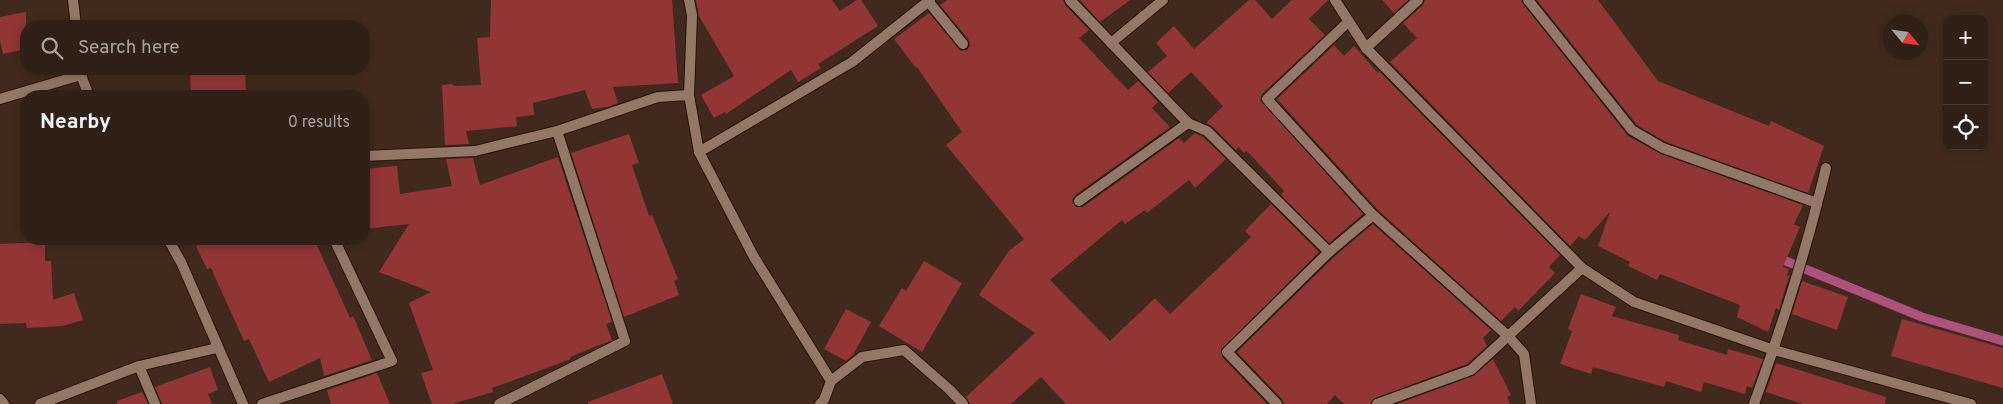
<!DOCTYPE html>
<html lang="en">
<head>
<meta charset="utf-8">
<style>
  body { margin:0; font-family:Overpass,sans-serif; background:#39281f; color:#f1f3f6 }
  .controls { position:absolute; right:15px; top:15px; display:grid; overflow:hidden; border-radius:10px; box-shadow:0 2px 12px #0003 }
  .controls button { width:45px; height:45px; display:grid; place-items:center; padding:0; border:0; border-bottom:1px solid #4c3e35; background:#312016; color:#f1f3f6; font:25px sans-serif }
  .compass { position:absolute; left:1883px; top:15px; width:45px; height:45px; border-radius:50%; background:#312016; box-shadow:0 2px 12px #0003; rotate:119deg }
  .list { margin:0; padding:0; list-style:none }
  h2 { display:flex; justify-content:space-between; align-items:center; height:65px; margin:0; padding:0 20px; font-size:21px }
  h2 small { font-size:16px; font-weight:400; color:#a8a3a1 }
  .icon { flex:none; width:28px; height:28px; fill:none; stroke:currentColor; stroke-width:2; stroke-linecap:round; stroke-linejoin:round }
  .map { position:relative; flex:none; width:2003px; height:404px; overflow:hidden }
  .search { position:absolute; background:#312016; box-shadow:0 2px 12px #0003; left:20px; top:20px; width:350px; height:55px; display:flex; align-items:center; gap:12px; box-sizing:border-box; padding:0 18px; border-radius:20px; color:#a8a3a1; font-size:19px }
  .panel { position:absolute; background:#312016; box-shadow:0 2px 12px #0003; left:20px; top:90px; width:350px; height:155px; border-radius:20px }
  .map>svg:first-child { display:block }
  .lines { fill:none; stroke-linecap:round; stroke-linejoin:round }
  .stream { stroke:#ac527b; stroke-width:9 }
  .building { fill:#923537 }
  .lane-casing { stroke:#271206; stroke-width:12 }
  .street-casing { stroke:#271206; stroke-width:12 }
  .lane { stroke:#937869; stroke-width:10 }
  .street { stroke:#937869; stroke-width:10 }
</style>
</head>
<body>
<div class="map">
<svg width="2003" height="404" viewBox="0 0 2003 404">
  <rect width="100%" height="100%" fill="#412a1d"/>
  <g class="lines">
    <!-- stream -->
    <path class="stream" d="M 1776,257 L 1922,317 L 2003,341"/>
  </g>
  <!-- building -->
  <g class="building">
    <path d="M 491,0 L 672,0 L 678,83 L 613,87 L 618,103 L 607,107 L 592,109 L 585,90 L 533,103 L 534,115 L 516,117 L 517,126 L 466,131 L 469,144 L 445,145 L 442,85 L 453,84 L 453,86 L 481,85 L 477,38 L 490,37 Z"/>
    <path d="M 696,0 L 832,0 L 840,11 L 857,0 L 861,0 L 878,26 L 818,64 L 821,68 L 798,82 L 791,70 L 726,114 L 725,112 L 714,118 L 701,95 L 734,76 L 699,16 Z"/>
    <path d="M 947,0 L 1063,0 L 1065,5 L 1089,30 L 1079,38 L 1128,90 L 1138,81 L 1158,102 L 1152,108 L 1170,127 L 1075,195 L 1072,201 L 1076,207 L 1083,207 L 1179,138 L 1184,143 L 1195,133 L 1203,137 L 1226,159 L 1195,188 L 1189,180 L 1147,213 L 1145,210 L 1125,224 L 1122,220 L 1050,280 L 1110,341 L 1155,298 L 1170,314 L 1251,237 L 1245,231 L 1271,204 L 1319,252 L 1221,350 L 1222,357 L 1267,404 L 1066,404 L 1041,377 L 1011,404 L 970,404 L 966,397 L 1035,333 L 979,295 L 1009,251 L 1024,239 L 946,145 L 962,132 L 917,67 L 916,68 L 894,39 L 929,13 L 958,48 L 961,51 L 967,50 L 970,46 L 969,40 L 940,5 Z"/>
    <path d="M 1080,0 L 1130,0 L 1100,22 Z"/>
    <path d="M 1249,0 L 1255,0 L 1272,19 L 1292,0 L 1328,0 L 1309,19 L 1325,35 L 1262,94 L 1260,100 L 1363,214 L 1329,243 L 1281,195 L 1284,191 L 1247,151 L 1244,153 L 1239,147 L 1236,150 L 1212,126 L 1206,123 L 1223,106 L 1191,72 L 1168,93 L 1148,72 L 1167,56 L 1156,43 L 1174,26 L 1194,49 Z"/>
    <path d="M 1382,0 L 1408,0 L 1394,13 Z"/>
    <path d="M 1425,0 L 1521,0 L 1523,4 L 1628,136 L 1661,154 L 1803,205 L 1794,224 L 1800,227 L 1783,267 L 1789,269 L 1787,275 L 1789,276 L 1779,310 L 1776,308 L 1768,332 L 1737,317 L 1740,305 L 1660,274 L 1657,280 L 1628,266 L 1630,262 L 1598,246 L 1610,212 L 1585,240 L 1579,236 L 1570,246 L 1390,62 L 1417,38 L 1403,23 L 1423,5 Z"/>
    <path d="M 1537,0 L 1598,0 L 1658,81 L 1769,126 L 1771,121 L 1824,146 L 1808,193 L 1666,142 L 1637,125 Z"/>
    <path d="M 26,12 L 26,49 L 3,54 L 0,40 L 0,17 Z"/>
    <path d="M 1334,45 L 1344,56 L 1354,46 L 1378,73 L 1379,71 L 1560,255 L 1549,267 L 1555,273 L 1518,311 L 1515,307 L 1501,321 L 1378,210 L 1277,99 Z"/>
    <path d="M 190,69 L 245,69 L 246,96 L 191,96 Z"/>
    <path d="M 629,134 L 639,163 L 632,165 L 649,216 L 652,215 L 678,279 L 674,281 L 679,295 L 624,317 L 571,153 Z"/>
    <path d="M 558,157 L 612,322 L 606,324 L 612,340 L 570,357 L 571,359 L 492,388 L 493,392 L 452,404 L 432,404 L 421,373 L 433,370 L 409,303 L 431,292 L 379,272 L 409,224 L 364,229 L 364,169 L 397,166 L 400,194 L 452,186 L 446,159 L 473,158 L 480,185 Z"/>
    <path d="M 1373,224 L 1491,330 L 1483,338 L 1487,346 L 1467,364 L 1375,398 L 1370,404 L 1344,404 L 1335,395 L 1327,404 L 1284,404 L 1282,399 L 1237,352 L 1334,257 Z"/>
    <path d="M 213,239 L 314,239 L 350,318 L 353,316 L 372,360 L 324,376 L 320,358 L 269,382 L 249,339 L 244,341 L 211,268 L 207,269 L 196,246 Z"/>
    <path d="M 45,242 L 45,261 L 51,261 L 53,300 L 74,293 L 83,320 L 62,326 L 27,328 L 26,323 L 0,324 L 0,244 Z"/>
    <path d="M 924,261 L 962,283 L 922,352 L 879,326 L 902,288 L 906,291 Z"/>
    <path d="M 1802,281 L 1848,297 L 1837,330 L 1792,314 Z"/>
    <path d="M 1581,294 L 1616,307 L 1612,316 L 1679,335 L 1678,340 L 1727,355 L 1728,349 L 1763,359 L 1752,388 L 1747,386 L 1745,394 L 1704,382 L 1701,392 L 1666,381 L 1664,387 L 1593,367 L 1591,374 L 1560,364 L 1572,331 L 1568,329 Z"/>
    <path d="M 846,309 L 871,322 L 853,355 L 846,361 L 824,349 Z"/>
    <path d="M 1902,319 L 2003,348 L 2003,388 L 1891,356 Z"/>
    <path d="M 1493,359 L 1511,395 L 1507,397 L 1510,404 L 1397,404 L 1473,376 Z"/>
    <path d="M 1776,363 L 1886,397 L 1885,404 L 1803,404 L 1766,392 Z"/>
    <path d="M 210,367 L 218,390 L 208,394 L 212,404 L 162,404 L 155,387 Z"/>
    <path d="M 377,373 L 390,404 L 331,404 L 327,390 Z"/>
    <path d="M 662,374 L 673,404 L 588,404 L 588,402 Z"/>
    <path d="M 142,392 L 148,404 L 117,404 L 117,401 Z"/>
  </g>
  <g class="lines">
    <defs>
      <g id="lane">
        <path d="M 928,1 L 963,44"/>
        <path d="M 1111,43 L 1163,0"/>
        <path d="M 1079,201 L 1188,123"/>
      </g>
      <g id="street">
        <path d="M 73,0 L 76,26"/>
        <path d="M 689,0 L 692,15 L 689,95"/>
        <path d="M 1070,0 L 1188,123 L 1207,131 L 1329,252"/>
        <path d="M 1335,0 L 1366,48 L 1582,268 L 1634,302 L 1774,350 L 1971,404"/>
        <path d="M 1528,0 L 1632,130 L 1663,148 L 1817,203"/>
        <path d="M 1348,22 L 1267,99 L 1373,215 L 1509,337 L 1524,354 L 1531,404"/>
        <path d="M 1366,48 L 1418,0"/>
        <path d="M 80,69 L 81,75 L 89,96"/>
        <path d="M 0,99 L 81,75"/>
        <path d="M 699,152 L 852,62 L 930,0"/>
        <path d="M 364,156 L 475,151 L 557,131 L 658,97 L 689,95 L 699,152 L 754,257 L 831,381 L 824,400 L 820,404"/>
        <path d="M 168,239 L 181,262 L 243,404"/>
        <path d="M 139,366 L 155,404"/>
        <path d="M 831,381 L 862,357 L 904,350 L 950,390 L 963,404"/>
        <path d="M 0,399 L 4,404"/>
        <path d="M 40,404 L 139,366 L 217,348"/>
        <path d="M 262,404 L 392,361 L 334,239"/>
        <path d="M 499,404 L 625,341 L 557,131"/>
        <path d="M 1277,404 L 1227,352 L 1329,252 L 1373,215"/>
        <path d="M 1377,404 L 1471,370 L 1582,268"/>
        <path d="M 1754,404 C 1782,327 1807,248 1826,168"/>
      </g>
    </defs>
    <!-- lane casing -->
    <use href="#lane" class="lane-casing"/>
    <!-- street casing -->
    <use href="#street" class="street-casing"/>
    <!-- lane -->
    <use href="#lane" class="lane"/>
    <!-- street -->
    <use href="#street" class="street"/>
  </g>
</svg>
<div class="controls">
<button>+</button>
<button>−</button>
<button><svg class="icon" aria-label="locate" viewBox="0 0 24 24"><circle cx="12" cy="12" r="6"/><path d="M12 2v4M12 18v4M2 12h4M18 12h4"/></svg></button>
</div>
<svg class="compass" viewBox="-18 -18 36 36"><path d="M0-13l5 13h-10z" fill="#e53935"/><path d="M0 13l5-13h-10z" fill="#a8a3a1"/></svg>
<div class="search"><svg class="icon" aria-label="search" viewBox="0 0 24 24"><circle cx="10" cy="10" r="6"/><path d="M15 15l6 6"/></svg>Search here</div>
<section class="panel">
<h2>Nearby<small>0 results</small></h2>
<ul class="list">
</ul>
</section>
</div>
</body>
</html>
